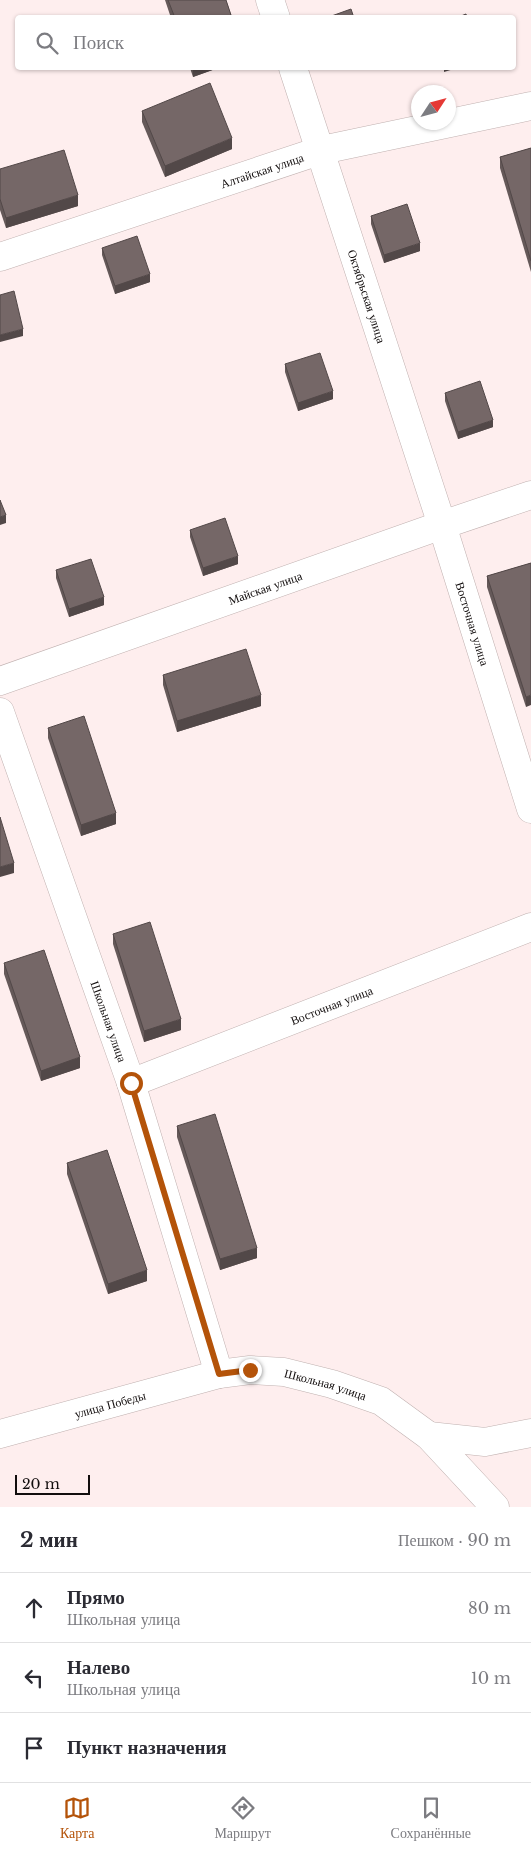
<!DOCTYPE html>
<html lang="ru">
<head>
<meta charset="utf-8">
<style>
  body { margin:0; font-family:"Libre Baskerville",serif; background:#f7f7f7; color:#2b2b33 }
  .compass { position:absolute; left:411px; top:85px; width:45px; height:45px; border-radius:50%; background:#fff; box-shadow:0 1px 4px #0004; rotate:54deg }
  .scale { position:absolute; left:15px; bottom:12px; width:75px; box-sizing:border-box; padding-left:5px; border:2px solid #120d0d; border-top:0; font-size:14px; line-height:18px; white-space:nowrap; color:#120d0d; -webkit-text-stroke:4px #feeeee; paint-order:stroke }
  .stop { position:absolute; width:15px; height:15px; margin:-11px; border:4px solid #b45309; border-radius:50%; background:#fff }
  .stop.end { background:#b45309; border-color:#fff; box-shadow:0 1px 5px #0008 }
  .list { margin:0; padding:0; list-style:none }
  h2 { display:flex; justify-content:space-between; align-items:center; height:65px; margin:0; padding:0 20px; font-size:21px }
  h2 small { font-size:16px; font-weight:400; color:#7c7c81 }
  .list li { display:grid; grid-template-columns:32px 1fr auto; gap:15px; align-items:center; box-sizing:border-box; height:70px; padding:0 20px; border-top:1px solid #e1e1e2 }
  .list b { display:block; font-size:19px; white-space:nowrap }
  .list p { margin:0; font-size:16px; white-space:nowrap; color:#7c7c81 }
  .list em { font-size:16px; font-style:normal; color:#7c7c81 }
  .icon { flex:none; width:28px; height:28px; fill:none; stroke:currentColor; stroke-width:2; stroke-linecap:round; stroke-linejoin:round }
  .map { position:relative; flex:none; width:531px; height:1507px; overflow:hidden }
  .search { position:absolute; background:#fff; box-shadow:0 1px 4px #0004; left:15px; right:15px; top:15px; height:55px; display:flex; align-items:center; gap:12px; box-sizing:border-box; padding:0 18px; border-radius:5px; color:#7c7c81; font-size:19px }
  .sheet { height:275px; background:#fff }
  nav { display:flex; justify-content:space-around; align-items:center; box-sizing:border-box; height:70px; border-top:1px solid #e1e1e2; background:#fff; font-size:14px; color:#7c7c81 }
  nav a { display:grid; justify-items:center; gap:2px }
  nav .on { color:#b45309 }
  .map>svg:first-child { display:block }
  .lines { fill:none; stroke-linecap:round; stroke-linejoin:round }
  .minor-casing { stroke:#c0b1b0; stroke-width:29 }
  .minor { stroke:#fff; stroke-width:28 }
  .wall { fill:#655959 }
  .shaded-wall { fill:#524848 }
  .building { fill:#756767; stroke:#524848 }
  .route { stroke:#b45309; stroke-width:6 }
  .labels { text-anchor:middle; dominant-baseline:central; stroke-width:4; stroke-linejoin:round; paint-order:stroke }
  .street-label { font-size:12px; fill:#120d0d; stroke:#feeeee }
</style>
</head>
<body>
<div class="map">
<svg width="531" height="1507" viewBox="0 0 531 1507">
  <rect width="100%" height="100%" fill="#feeeee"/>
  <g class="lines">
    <defs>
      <g id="minor">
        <path d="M 270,0 L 276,18"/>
        <path id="s1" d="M 293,68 L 442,525 L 531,809"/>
        <path id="s2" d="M 0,257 L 322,150 L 531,106"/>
        <path id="s3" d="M 0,681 L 442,525 L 531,495"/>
        <path id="s4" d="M 0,712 L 131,1083 L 219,1374 L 250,1370 L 284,1372 L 332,1384 L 381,1401 L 429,1436 L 495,1507"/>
        <path id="s5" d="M 131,1083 L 531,927"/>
        <path id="s6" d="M 0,1434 L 219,1374"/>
        <path d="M 429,1436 L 485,1442 L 531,1433"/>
      </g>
    </defs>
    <!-- minor casing -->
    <use href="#minor" class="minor-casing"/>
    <!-- minor -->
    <use href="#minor" class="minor"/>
  </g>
  <!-- wall -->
  <g class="wall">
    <path d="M 165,0 L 226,0 L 232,18 L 171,18 Z"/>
    <path d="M 190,68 L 218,68 L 193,77 Z"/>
    <path d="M 142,111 L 232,149 L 165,177 L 142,122 Z"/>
    <path d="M 531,148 L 531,272 L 500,168 L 500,157 Z"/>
    <path d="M 0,169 L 78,206 L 6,228 L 0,210 Z"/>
    <path d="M 371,216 L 420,251 L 384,263 L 371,224 Z"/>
    <path d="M 102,248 L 150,282 L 115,294 L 102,255 Z"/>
    <path d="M 285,364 L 333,399 L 298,411 L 285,372 Z"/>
    <path d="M 445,393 L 493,427 L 458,439 L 445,401 Z"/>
    <path d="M 190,530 L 238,564 L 203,576 L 190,537 Z"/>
    <path d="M 531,563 L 526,707 L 487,587 L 487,576 Z"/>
    <path d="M 56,570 L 104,605 L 69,617 L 56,578 Z"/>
    <path d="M 163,675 L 261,706 L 177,732 L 163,685 Z"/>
    <path d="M 48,728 L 116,824 L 81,836 L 48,738 Z"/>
    <path d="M 113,934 L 181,1030 L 144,1042 L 113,944 Z"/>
    <path d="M 4,963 L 80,1068 L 41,1081 L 4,974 Z"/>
    <path d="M 177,1126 L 257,1258 L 220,1270 L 177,1137 Z"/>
    <path d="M 67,1163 L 147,1281 L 108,1294 L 67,1174 Z"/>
  </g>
  <!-- shaded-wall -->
  <g class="shaded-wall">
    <path d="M 193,68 L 218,68 L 193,77 Z"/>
    <path d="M 444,68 L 457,68 L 444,72 Z"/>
    <path d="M 232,138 L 232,149 L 165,177 L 165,166 Z"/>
    <path d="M 78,195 L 78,206 L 6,228 L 6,218 Z"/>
    <path d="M 420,243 L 420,251 L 384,263 L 384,255 Z"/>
    <path d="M 150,274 L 150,282 L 115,294 L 115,286 Z"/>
    <path d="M 23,329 L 23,336 L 0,342 L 0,335 Z"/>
    <path d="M 333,391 L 333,399 L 298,411 L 298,403 Z"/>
    <path d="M 493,420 L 493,427 L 458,439 L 458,432 Z"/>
    <path d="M 6,515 L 6,523 L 0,525 L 0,517 Z"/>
    <path d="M 238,556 L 238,564 L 203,576 L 203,568 Z"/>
    <path d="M 104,597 L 104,605 L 69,617 L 69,609 Z"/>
    <path d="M 261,695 L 261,706 L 177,732 L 177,721 Z"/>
    <path d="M 531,695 L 531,705 L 526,707 L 526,697 Z"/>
    <path d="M 116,813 L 116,824 L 81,836 L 81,825 Z"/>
    <path d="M 14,863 L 14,873 L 0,877 L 0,867 Z"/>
    <path d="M 181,1019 L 181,1030 L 144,1042 L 144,1031 Z"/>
    <path d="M 80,1057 L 80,1068 L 41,1081 L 41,1071 Z"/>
    <path d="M 257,1248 L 257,1258 L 220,1270 L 220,1259 Z"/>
    <path d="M 147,1270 L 147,1281 L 108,1294 L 108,1284 Z"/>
  </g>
  <!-- building -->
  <g class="building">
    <path d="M 168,0 L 226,0 L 232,18 L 175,18 Z"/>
    <path d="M 351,9 L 354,18 L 326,18 Z"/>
    <path d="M 466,14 L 467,18 L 456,18 Z"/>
    <path d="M 210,83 L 232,138 L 165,166 L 142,111 Z"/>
    <path d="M 531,148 L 531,261 L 500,157 Z"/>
    <path d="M 64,150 L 78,195 L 6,218 L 0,199 L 0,169 Z"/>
    <path d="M 407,204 L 420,243 L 384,255 L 371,216 Z"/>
    <path d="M 137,236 L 150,274 L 115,286 L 102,248 Z"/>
    <path d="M 14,291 L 23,329 L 0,335 L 0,295 Z"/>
    <path d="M 320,353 L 333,391 L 298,403 L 285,364 Z"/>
    <path d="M 480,381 L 493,420 L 458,432 L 445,393 Z"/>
    <path d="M 0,500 L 6,515 L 0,517 Z"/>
    <path d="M 225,518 L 238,556 L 203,568 L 190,530 Z"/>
    <path d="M 91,559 L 104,597 L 69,609 L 56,570 Z"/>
    <path d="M 531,563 L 531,695 L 526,697 L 487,576 Z"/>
    <path d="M 246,649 L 261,695 L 177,721 L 163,675 Z"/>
    <path d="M 84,716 L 116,813 L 81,825 L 48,728 Z"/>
    <path d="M 0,817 L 14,863 L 0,867 Z"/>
    <path d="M 150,922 L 181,1019 L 144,1031 L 113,934 Z"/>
    <path d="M 44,950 L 80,1057 L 41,1071 L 4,963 Z"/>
    <path d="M 215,1114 L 257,1248 L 220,1259 L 177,1126 Z"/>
    <path d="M 107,1150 L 147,1270 L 108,1284 L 67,1163 Z"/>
  </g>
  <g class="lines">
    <!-- route -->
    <path class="route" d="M 131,1083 L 219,1374 L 250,1370"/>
  </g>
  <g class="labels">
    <!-- street labels -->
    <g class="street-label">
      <text stroke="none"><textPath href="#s2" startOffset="276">Алтайская улица</textPath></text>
      <text stroke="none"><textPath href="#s1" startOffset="240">Октябрьская улица</textPath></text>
      <text stroke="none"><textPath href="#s3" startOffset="281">Майская улица</textPath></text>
      <text stroke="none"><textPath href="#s1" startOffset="584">Восточная улица</textPath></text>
      <text stroke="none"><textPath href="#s5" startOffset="215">Восточная улица</textPath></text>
      <text stroke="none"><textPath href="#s4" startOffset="328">Школьная улица</textPath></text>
      <text stroke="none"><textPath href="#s4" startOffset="806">Школьная улица</textPath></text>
      <text stroke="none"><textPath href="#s6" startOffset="114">улица Победы</textPath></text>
    </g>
  </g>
</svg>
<svg class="compass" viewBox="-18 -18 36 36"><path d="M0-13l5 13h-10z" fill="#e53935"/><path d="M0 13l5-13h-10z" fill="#7c7c81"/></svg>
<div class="scale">20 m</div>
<div class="stop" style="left:131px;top:1083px"></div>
<div class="stop end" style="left:250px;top:1370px"></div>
<div class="search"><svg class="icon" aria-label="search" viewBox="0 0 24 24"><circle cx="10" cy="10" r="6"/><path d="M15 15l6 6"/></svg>Поиск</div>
</div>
<section class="sheet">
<h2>2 мин<small>Пешком · 90 m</small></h2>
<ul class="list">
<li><svg class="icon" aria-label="ahead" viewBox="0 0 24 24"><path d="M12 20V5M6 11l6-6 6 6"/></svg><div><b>Прямо</b><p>Школьная улица</p></div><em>80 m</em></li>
<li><svg class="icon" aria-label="left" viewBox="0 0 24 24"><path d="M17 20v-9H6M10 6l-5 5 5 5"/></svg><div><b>Налево</b><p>Школьная улица</p></div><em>10 m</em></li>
<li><svg class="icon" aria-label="arrive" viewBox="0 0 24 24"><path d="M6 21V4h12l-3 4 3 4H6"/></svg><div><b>Пункт назначения</b></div></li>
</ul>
</section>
<nav>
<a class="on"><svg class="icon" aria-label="map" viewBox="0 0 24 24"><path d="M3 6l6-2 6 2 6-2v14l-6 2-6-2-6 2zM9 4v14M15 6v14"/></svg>Карта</a>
<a><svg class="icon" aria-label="directions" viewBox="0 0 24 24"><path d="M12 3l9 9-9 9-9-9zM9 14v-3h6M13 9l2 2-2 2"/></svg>Маршрут</a>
<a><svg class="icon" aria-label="saved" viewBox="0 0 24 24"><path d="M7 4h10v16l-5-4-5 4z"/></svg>Сохранённые</a>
</nav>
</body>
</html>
